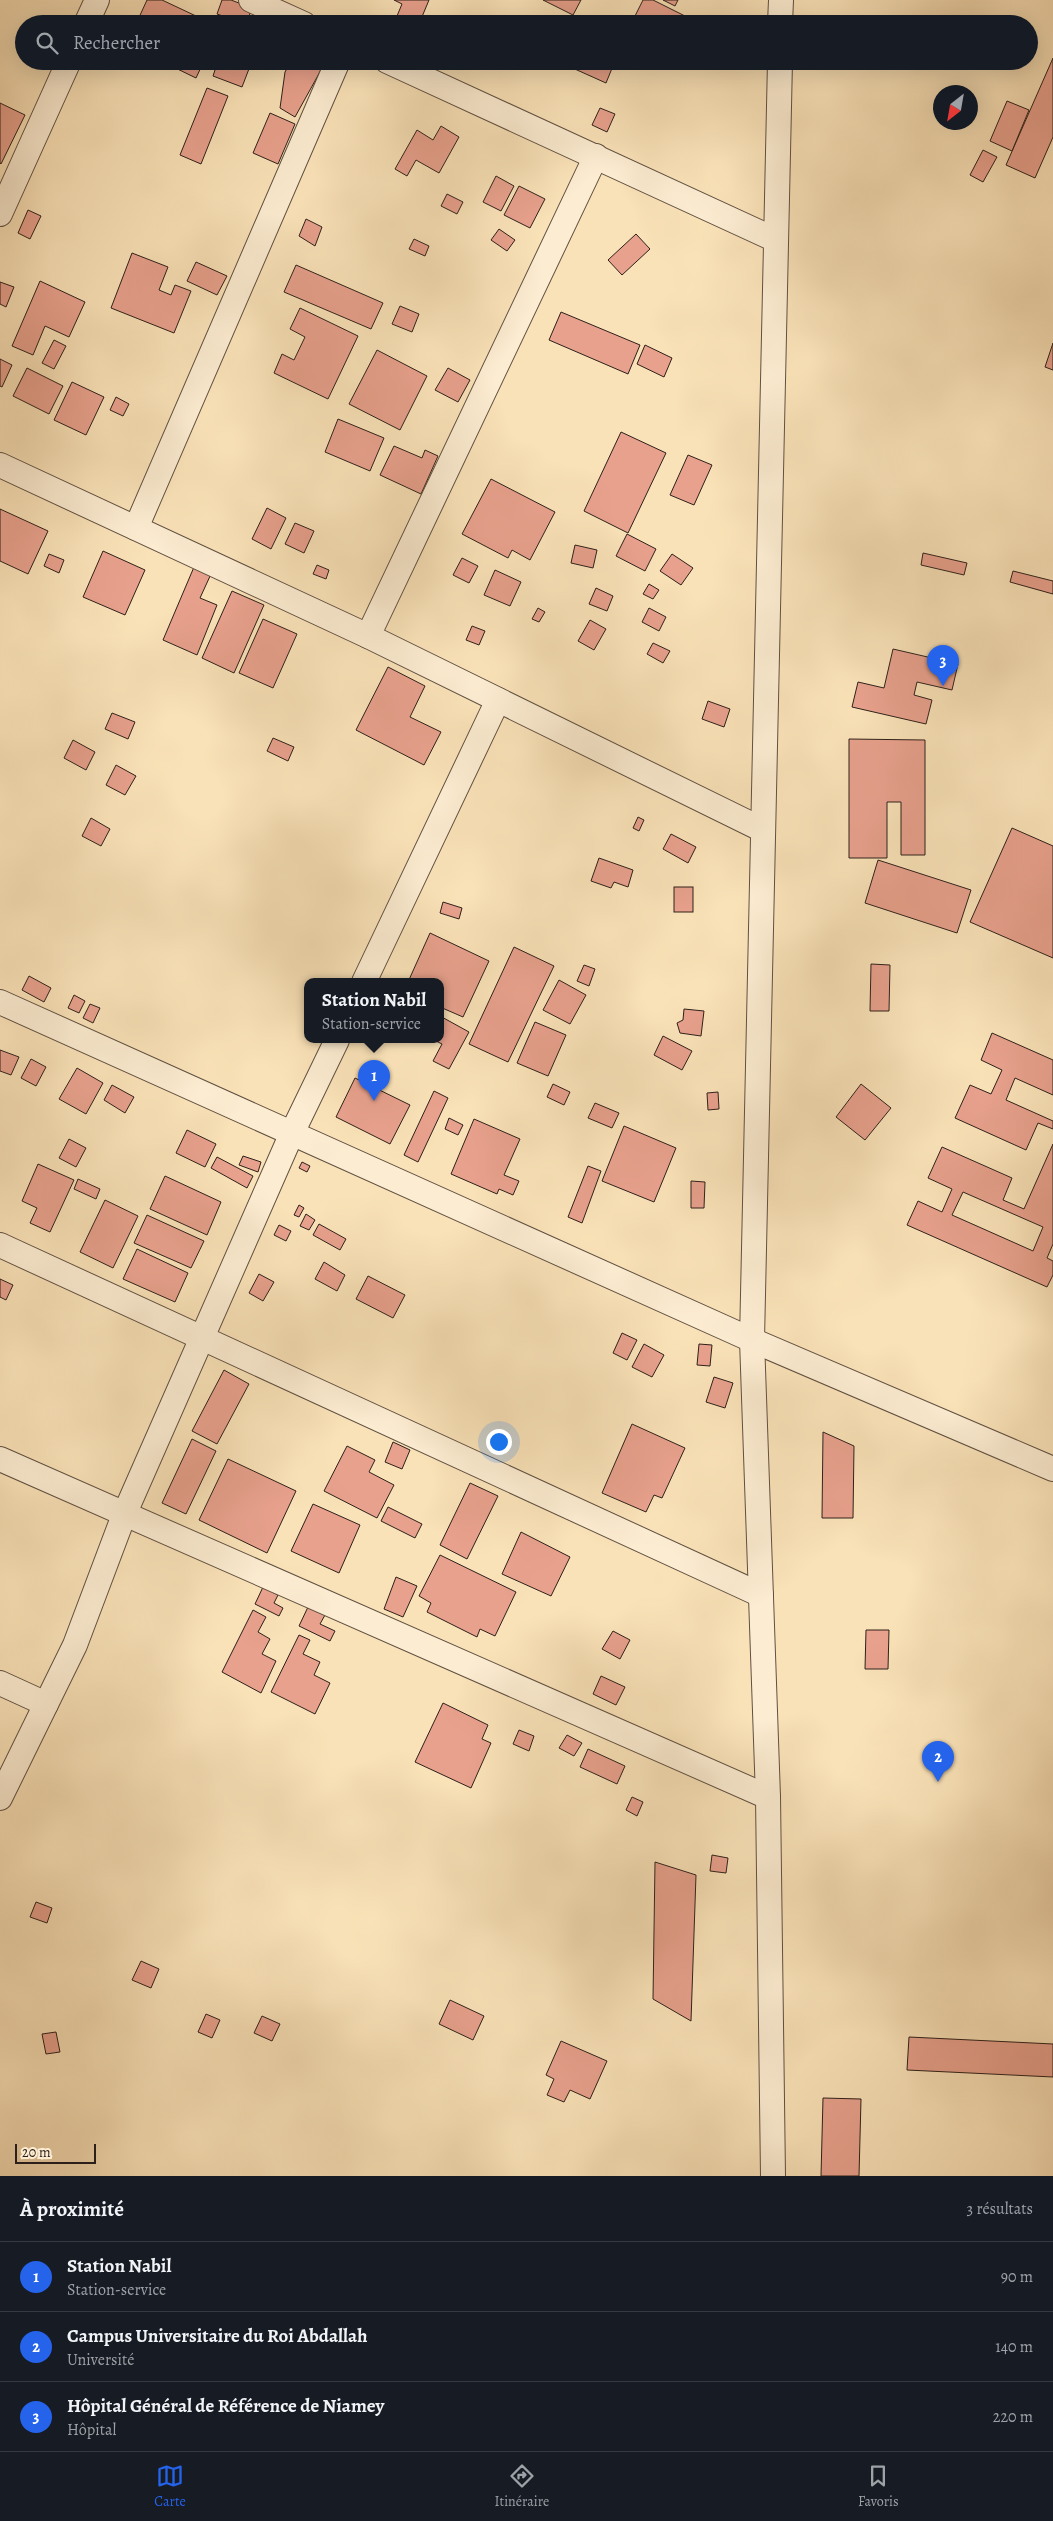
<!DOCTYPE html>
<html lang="fr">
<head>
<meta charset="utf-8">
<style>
  body { margin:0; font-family:Alegreya,serif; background:#242831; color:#f1f3f6 }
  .compass { position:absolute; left:933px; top:85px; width:45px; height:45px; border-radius:50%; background:#171b24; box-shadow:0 5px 20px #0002; rotate:211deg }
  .scale { position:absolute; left:15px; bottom:12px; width:81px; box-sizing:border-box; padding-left:5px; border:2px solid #2d201a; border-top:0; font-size:14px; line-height:18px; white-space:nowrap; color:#2d201a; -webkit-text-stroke:4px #fcecd1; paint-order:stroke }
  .you { position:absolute; left:498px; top:1441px; width:18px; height:18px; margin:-12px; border:4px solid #fff; border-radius:50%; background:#1a73e8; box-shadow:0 0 0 8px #1a73e833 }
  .badge { display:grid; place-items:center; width:32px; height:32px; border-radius:50%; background:#2563eb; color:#fff; font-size:16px; font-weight:700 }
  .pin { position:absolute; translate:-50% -41px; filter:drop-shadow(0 1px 2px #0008) }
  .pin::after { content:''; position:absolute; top:26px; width:18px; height:15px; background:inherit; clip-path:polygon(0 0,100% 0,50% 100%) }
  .popup { position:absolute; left:304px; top:978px; width:140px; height:65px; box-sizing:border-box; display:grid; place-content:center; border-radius:10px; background:#171b24; filter:drop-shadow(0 1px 4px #0005); font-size:16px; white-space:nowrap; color:#9ea1a6 }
  .popup b { font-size:19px; color:#f1f3f6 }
  .popup::after { content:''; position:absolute; left:50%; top:100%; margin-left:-10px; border:10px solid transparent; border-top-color:#171b24 }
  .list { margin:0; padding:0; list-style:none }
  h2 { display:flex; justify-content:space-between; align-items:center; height:65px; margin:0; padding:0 20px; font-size:21px }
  h2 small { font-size:16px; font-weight:400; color:#9ea1a6 }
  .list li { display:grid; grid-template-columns:32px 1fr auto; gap:15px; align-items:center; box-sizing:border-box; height:70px; padding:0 20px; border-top:1px solid #363941 }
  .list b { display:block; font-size:19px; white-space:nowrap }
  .list p { margin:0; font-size:16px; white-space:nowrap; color:#9ea1a6 }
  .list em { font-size:16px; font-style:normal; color:#9ea1a6 }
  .icon { flex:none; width:28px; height:28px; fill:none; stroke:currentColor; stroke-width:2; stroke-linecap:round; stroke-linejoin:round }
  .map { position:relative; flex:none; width:1053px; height:2176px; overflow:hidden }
  .search { position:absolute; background:#171b24; box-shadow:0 5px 20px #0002; left:15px; right:15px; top:15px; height:55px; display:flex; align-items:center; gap:12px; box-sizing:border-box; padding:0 18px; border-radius:28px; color:#9ea1a6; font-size:19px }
  .sheet { height:275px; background:#171b24 }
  nav { display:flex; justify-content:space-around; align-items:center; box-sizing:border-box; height:70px; border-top:1px solid #363941; background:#171b24; font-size:14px; color:#9ea1a6 }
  nav a { display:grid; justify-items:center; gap:2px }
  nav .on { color:#2563eb }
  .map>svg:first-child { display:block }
  .building { fill:#e8a18d; stroke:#2d201a; fill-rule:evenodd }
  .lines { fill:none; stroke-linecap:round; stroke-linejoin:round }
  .street-casing { stroke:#605042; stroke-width:26 }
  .street { stroke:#fcecd1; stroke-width:24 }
</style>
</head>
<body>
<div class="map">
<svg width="1053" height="2176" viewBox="0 0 1053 2176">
  <rect width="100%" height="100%" fill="#fae2b8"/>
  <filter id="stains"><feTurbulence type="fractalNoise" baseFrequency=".004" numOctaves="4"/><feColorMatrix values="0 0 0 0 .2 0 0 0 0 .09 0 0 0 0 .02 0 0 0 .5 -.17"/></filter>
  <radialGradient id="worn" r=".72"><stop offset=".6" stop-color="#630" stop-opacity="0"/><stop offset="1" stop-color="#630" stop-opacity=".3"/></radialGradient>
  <!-- building -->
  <g class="building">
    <path d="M 147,0 L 162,0 L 213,24 L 136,24 Z"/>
    <path d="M 222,0 L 231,0 L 252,8 L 246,24 L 217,14 Z"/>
    <path d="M 394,0 L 429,0 L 419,24 L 397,16 L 402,4 Z"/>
    <path d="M 543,0 L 581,0 L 573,15 Z"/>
    <path d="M 643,0 L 653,0 L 685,16 L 681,24 L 637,24 L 632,22 Z"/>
    <path d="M 663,0 L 678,0 L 675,6 Z"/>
    <path d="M 576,17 L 591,24 L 573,24 Z"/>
    <path d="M 1053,58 L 1053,137 L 1035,178 L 1006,165 Z"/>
    <path d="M 161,61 L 204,61 L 196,78 Z"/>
    <path d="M 218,61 L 252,61 L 242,87 L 213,76 Z"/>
    <path d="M 291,61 L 326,61 L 295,117 L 280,108 L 285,72 Z"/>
    <path d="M 557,61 L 615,61 L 606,83 Z"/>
    <path d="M 207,88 L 228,96 L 201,164 L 180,155 Z"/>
    <path d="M 1007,101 L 1029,110 L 1012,151 L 990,141 Z"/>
    <path d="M 0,103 L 25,115 L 1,164 L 0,163 Z"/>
    <path d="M 600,108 L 615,114 L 607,132 L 592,125 Z"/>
    <path d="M 270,113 L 295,124 L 278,164 L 253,153 Z"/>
    <path d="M 441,126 L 459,137 L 439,173 L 416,160 L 407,176 L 395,169 L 417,130 L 433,140 Z"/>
    <path d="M 983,150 L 997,157 L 983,182 L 970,175 Z"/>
    <path d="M 496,176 L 514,186 L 501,211 L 483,202 Z"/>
    <path d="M 519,186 L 545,199 L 530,228 L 504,215 Z"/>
    <path d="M 447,194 L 463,202 L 457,214 L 441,206 Z"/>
    <path d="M 28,210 L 41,216 L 30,239 L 18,233 Z"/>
    <path d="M 306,219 L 322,227 L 315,246 L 299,236 Z"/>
    <path d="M 499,229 L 515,240 L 507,251 L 491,240 Z"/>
    <path d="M 636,234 L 650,249 L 622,275 L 608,260 Z"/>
    <path d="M 414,239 L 429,246 L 425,256 L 409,249 Z"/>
    <path d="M 132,253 L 168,267 L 159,290 L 171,295 L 175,285 L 191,291 L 174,333 L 111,308 Z"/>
    <path d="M 196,262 L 227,276 L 217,295 L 187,281 Z"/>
    <path d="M 296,265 L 383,303 L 371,329 L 284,292 Z"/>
    <path d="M 40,281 L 85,302 L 69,337 L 45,326 L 33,355 L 12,346 Z"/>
    <path d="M 0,282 L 14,287 L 6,307 L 0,304 Z"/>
    <path d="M 400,306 L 419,314 L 412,332 L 392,324 Z"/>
    <path d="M 300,308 L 358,336 L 328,399 L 274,373 L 282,354 L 294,360 L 305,337 L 290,329 Z"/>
    <path d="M 561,312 L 640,345 L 628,374 L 549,340 Z"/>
    <path d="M 54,340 L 66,346 L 54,369 L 42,363 Z"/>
    <path d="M 1053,343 L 1053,370 L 1045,367 Z"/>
    <path d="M 645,345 L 672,358 L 664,377 L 637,364 Z"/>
    <path d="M 377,350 L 427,376 L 400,430 L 349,404 Z"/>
    <path d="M 0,359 L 12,365 L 2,387 L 0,386 Z"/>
    <path d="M 27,368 L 63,386 L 49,414 L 13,396 Z"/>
    <path d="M 448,368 L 470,380 L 458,402 L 435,390 Z"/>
    <path d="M 72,382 L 104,397 L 86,435 L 54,420 Z"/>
    <path d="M 116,397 L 129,404 L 123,416 L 110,410 Z"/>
    <path d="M 338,419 L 384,438 L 370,471 L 325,452 Z"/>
    <path d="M 621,432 L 666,453 L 628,533 L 584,511 Z"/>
    <path d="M 394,446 L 422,458 L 425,450 L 438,456 L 421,494 L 380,475 Z"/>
    <path d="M 688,455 L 712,465 L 694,505 L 670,495 Z"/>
    <path d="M 491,479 L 555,512 L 530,560 L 512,550 L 508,558 L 462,534 Z"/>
    <path d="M 267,508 L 286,518 L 271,549 L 252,539 Z"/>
    <path d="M 0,509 L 48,531 L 28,574 L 0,561 Z"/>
    <path d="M 295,523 L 314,531 L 304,553 L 285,544 Z"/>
    <path d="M 627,534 L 656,549 L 645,571 L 616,556 Z"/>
    <path d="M 575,545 L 597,550 L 593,568 L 571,563 Z"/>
    <path d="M 103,551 L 145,570 L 125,615 L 83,597 Z"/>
    <path d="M 923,553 L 967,563 L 964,575 L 921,565 Z"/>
    <path d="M 49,554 L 64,560 L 59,573 L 44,566 Z"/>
    <path d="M 672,554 L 693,568 L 681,585 L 660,571 Z"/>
    <path d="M 462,558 L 478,566 L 469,583 L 453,575 Z"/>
    <path d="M 317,565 L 329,570 L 326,579 L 313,574 Z"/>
    <path d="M 194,567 L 211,574 L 200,598 L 217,605 L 197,655 L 163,640 Z"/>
    <path d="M 495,570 L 521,582 L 510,606 L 484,595 Z"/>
    <path d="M 1013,571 L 1053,581 L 1053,594 L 1010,582 Z"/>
    <path d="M 649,584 L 659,590 L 653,599 L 643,594 Z"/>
    <path d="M 596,588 L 613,596 L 607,611 L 589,604 Z"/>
    <path d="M 232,591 L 264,605 L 234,673 L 202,658 Z"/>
    <path d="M 538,608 L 545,612 L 539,622 L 532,619 Z"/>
    <path d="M 649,608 L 666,617 L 659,631 L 642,622 Z"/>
    <path d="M 263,619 L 297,634 L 273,688 L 239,673 Z"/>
    <path d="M 590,620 L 606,629 L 594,650 L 578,641 Z"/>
    <path d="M 472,626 L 485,631 L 479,645 L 466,640 Z"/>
    <path d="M 653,643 L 670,651 L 663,663 L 647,654 Z"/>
    <path d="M 893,649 L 958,664 L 952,690 L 917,682 L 914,695 L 932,700 L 926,724 L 852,707 L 858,682 L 884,688 Z"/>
    <path d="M 388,667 L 425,686 L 410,717 L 441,732 L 424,765 L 356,730 Z"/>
    <path d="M 708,701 L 730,709 L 724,727 L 702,719 Z"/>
    <path d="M 112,713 L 135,722 L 128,739 L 105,729 Z"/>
    <path d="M 273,738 L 294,747 L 288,761 L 267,751 Z"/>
    <path d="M 849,739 L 925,740 L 925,855 L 901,855 L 901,802 L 887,802 L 887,858 L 849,858 Z"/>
    <path d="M 73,740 L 95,752 L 86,770 L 64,758 Z"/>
    <path d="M 116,765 L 136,776 L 125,795 L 106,785 Z"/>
    <path d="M 638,817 L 644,820 L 639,831 L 633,828 Z"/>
    <path d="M 91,818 L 110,829 L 101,846 L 82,836 Z"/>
    <path d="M 1012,828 L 1053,846 L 1053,958 L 970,922 Z"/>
    <path d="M 671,834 L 696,847 L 688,863 L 663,849 Z"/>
    <path d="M 599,858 L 633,870 L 628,887 L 614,882 L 611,888 L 591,881 Z"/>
    <path d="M 878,860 L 971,890 L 957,933 L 865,903 Z"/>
    <rect x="674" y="887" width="19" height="25"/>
    <path d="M 443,902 L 462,908 L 459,919 L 440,913 Z"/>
    <path d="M 430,933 L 489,961 L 463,1017 L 440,1007 L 440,982 L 408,982 Z"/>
    <path d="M 514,947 L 554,966 L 508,1062 L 469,1044 Z"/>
    <path d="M 871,964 L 890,965 L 889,1011 L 870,1011 Z"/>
    <path d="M 584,965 L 595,969 L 589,986 L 577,981 Z"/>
    <path d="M 29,976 L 51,988 L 44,1002 L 22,990 Z"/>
    <path d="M 559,980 L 586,995 L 570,1024 L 543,1010 Z"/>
    <path d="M 74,995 L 85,1001 L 79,1013 L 68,1008 Z"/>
    <path d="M 90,1004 L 100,1008 L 93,1023 L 83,1018 Z"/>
    <path d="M 684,1009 L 704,1011 L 701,1036 L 680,1033 L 677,1023 L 683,1020 Z"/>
    <path d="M 440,1016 L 469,1032 L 449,1069 L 433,1061 L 442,1044 L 434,1040 L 440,1040 Z"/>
    <path d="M 535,1022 L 566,1035 L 548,1076 L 517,1063 Z"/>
    <path d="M 992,1033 L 1053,1060 L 1053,1095 L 1015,1078 L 1006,1100 L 1053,1121 L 1053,1129 L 1038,1123 L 1026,1150 L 955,1118 L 970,1085 L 991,1094 L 1002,1070 L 981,1060 Z"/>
    <path d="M 663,1036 L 692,1051 L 682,1070 L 654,1055 Z"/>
    <path d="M 0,1050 L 19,1057 L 11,1075 L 0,1071 Z"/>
    <path d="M 31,1059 L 46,1067 L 36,1086 L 21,1078 Z"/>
    <path d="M 77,1068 L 103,1083 L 86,1114 L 59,1099 Z"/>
    <path d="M 355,1078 L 410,1105 L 390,1144 L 336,1117 Z"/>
    <path d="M 553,1084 L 570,1092 L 564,1105 L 547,1097 Z"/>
    <path d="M 861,1084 L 891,1108 L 865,1140 L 836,1117 Z"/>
    <path d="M 112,1085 L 134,1097 L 125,1113 L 104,1100 Z"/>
    <path d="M 434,1091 L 448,1098 L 418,1162 L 404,1155 Z"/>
    <path d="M 718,1092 L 719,1109 L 708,1110 L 707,1093 Z"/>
    <path d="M 595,1103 L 619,1113 L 612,1128 L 588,1118 Z"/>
    <path d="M 449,1118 L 463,1125 L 458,1135 L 445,1129 Z"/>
    <path d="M 474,1119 L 520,1139 L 504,1175 L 519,1181 L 513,1195 L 499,1189 L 497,1194 L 451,1174 Z"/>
    <path d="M 624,1126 L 676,1148 L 654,1202 L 602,1181 Z"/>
    <path d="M 187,1130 L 216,1144 L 205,1167 L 176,1153 Z"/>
    <path d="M 69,1139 L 86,1148 L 76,1167 L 59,1158 Z"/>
    <path d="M 1053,1144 L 1053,1244 L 1047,1258 L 1053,1261 L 1053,1275 L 1047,1287 L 907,1225 L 918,1201 L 942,1212 L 952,1189 L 928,1178 L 942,1147 L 1012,1178 L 1003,1200 L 1024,1209 ZM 963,1192 L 1043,1227 L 1033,1251 L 952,1215 Z"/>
    <path d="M 243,1156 L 261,1162 L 258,1172 L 239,1165 Z"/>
    <path d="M 217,1157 L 253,1176 L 247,1188 L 211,1168 Z"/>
    <path d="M 302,1162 L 310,1166 L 307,1172 L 299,1168 Z"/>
    <path d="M 38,1164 L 74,1180 L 50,1232 L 30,1223 L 37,1208 L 22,1201 Z"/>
    <path d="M 588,1166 L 601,1171 L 582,1223 L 568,1217 Z"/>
    <path d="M 165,1176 L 221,1202 L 207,1235 L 150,1209 Z"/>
    <path d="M 78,1179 L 100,1189 L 96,1199 L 74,1189 Z"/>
    <path d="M 691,1181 L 705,1182 L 704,1208 L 691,1208 Z"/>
    <path d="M 105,1200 L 138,1216 L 113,1268 L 80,1252 Z"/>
    <path d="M 299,1205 L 304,1208 L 299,1217 L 294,1215 Z"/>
    <path d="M 306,1214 L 315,1220 L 309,1230 L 300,1226 Z"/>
    <path d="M 147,1215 L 204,1241 L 191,1268 L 134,1243 Z"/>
    <path d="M 319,1224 L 346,1239 L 340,1250 L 313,1235 Z"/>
    <path d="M 279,1225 L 291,1231 L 286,1241 L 274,1235 Z"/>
    <path d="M 137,1249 L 188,1273 L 175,1302 L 123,1279 Z"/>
    <path d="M 324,1262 L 345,1275 L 337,1291 L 315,1279 Z"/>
    <path d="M 259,1274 L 274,1282 L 263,1301 L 249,1293 Z"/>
    <path d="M 368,1276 L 405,1295 L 393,1318 L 356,1299 Z"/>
    <path d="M 0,1279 L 13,1285 L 6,1300 L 0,1297 Z"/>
    <path d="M 622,1333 L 637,1340 L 627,1360 L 613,1353 Z"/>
    <path d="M 644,1344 L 664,1355 L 652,1377 L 632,1367 Z"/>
    <path d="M 699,1344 L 712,1345 L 710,1366 L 697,1365 Z"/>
    <path d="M 224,1370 L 249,1384 L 217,1444 L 192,1431 Z"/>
    <path d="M 714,1377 L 733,1383 L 725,1408 L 706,1402 Z"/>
    <path d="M 632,1424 L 685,1448 L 662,1498 L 654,1495 L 646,1512 L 602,1493 Z"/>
    <path d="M 823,1432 L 854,1446 L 853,1518 L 822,1518 Z"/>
    <path d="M 192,1439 L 216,1451 L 186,1514 L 162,1503 Z"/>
    <path d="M 393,1442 L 410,1450 L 402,1469 L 385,1462 Z"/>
    <path d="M 347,1446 L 375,1460 L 369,1472 L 394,1485 L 377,1518 L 324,1491 Z"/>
    <path d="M 228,1459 L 296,1491 L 267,1553 L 199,1520 Z"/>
    <path d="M 470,1483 L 498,1496 L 467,1559 L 440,1545 Z"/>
    <path d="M 313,1504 L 360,1525 L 339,1573 L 291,1551 Z"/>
    <path d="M 388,1507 L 422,1524 L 415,1538 L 381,1521 Z"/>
    <path d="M 521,1532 L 570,1557 L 551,1596 L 502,1574 Z"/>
    <path d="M 440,1555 L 516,1592 L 495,1636 L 480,1629 L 477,1637 L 427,1612 L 431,1603 L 419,1596 Z"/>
    <path d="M 396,1577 L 417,1586 L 403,1617 L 384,1609 Z"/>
    <path d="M 263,1587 L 278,1595 L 274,1603 L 283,1608 L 279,1616 L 255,1604 Z"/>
    <path d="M 308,1607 L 325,1615 L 320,1624 L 335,1631 L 330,1641 L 299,1626 Z"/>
    <path d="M 253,1610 L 266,1617 L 258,1632 L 270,1639 L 262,1654 L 276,1661 L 261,1693 L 222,1672 Z"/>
    <path d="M 866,1630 L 889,1630 L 888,1669 L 865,1669 Z"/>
    <path d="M 613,1631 L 630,1640 L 620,1659 L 602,1649 Z"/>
    <path d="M 299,1635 L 310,1640 L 303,1654 L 320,1662 L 314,1675 L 330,1683 L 315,1714 L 271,1692 Z"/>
    <path d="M 601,1676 L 625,1687 L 616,1705 L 593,1694 Z"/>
    <path d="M 443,1703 L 488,1725 L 482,1739 L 491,1743 L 471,1788 L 415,1762 Z"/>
    <path d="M 519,1730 L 534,1736 L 529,1751 L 513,1744 Z"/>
    <path d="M 567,1735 L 582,1743 L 574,1756 L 559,1748 Z"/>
    <path d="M 588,1749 L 625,1766 L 617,1784 L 580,1767 Z"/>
    <path d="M 632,1797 L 643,1802 L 637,1816 L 626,1810 Z"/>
    <path d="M 712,1855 L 728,1858 L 726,1873 L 710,1871 Z"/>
    <path d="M 655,1862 L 696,1875 L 691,2021 L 653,1999 Z"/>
    <path d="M 36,1902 L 52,1908 L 47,1923 L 30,1917 Z"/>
    <path d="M 141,1961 L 159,1969 L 151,1988 L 132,1980 Z"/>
    <path d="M 450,2000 L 484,2016 L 473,2040 L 439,2024 Z"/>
    <path d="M 206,2014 L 220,2020 L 212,2038 L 198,2032 Z"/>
    <path d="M 262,2016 L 280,2024 L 272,2041 L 254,2033 Z"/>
    <path d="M 56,2032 L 60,2052 L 46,2054 L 42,2034 Z"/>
    <path d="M 909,2037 L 1053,2044 L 1053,2077 L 907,2070 Z"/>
    <path d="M 561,2041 L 607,2061 L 590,2099 L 570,2090 L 564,2102 L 547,2095 L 554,2079 L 546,2075 Z"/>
    <path d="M 823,2098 L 861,2099 L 859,2176 L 821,2176 Z"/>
  </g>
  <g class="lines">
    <defs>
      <g id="street">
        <path d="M 251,0 L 304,24"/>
        <path d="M 86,24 L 97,0"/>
        <path d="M 780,24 L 781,0"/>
        <path d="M 387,61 L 776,240"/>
        <path d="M 0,214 L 69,61"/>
        <path d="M 0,465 L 368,636 L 763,830"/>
        <path d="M 136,528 L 338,61"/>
        <path d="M 368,636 L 596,156"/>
        <path d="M 364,982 L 498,700"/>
        <path d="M 0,1002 L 752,1340 L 1053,1469"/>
        <path d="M 0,1245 L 761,1595"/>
        <path d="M 0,1459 L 768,1797"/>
        <path d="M 0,1683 L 46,1704"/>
        <path d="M 0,1798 L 75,1645 L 124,1515 L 292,1133 L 337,1040"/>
        <path d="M 773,2176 L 768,1797 L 752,1340 L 780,61"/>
      </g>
    </defs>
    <!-- street casing -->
    <use href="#street" class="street-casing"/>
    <!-- street -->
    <use href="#street" class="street"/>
  </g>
  <rect width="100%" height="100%" filter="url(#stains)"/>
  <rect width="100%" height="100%" fill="url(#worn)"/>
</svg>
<svg class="compass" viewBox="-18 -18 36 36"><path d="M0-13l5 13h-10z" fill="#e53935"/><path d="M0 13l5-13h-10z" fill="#9ea1a6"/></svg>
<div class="scale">20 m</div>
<div class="you"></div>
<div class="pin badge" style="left:374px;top:1101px">1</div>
<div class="popup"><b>Station Nabil</b>Station-service</div>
<div class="pin badge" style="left:938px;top:1782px">2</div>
<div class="pin badge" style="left:943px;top:686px">3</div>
<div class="search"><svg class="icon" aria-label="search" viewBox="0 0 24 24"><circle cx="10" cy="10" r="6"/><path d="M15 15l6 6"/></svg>Rechercher</div>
</div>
<section class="sheet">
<h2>À proximité<small>3 résultats</small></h2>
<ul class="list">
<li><span class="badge">1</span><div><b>Station Nabil</b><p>Station-service</p></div><em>90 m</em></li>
<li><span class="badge">2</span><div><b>Campus Universitaire du Roi Abdallah</b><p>Université</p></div><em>140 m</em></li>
<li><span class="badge">3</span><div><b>Hôpital Général de Référence de Niamey</b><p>Hôpital</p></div><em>220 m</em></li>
</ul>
</section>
<nav>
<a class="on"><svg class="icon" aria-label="map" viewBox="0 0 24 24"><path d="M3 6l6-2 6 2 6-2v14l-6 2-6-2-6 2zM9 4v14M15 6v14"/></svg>Carte</a>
<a><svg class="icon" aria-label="directions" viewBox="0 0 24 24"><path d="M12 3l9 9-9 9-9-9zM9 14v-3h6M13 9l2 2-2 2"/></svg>Itinéraire</a>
<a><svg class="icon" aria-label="saved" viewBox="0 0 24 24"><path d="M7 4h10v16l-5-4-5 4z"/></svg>Favoris</a>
</nav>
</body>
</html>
